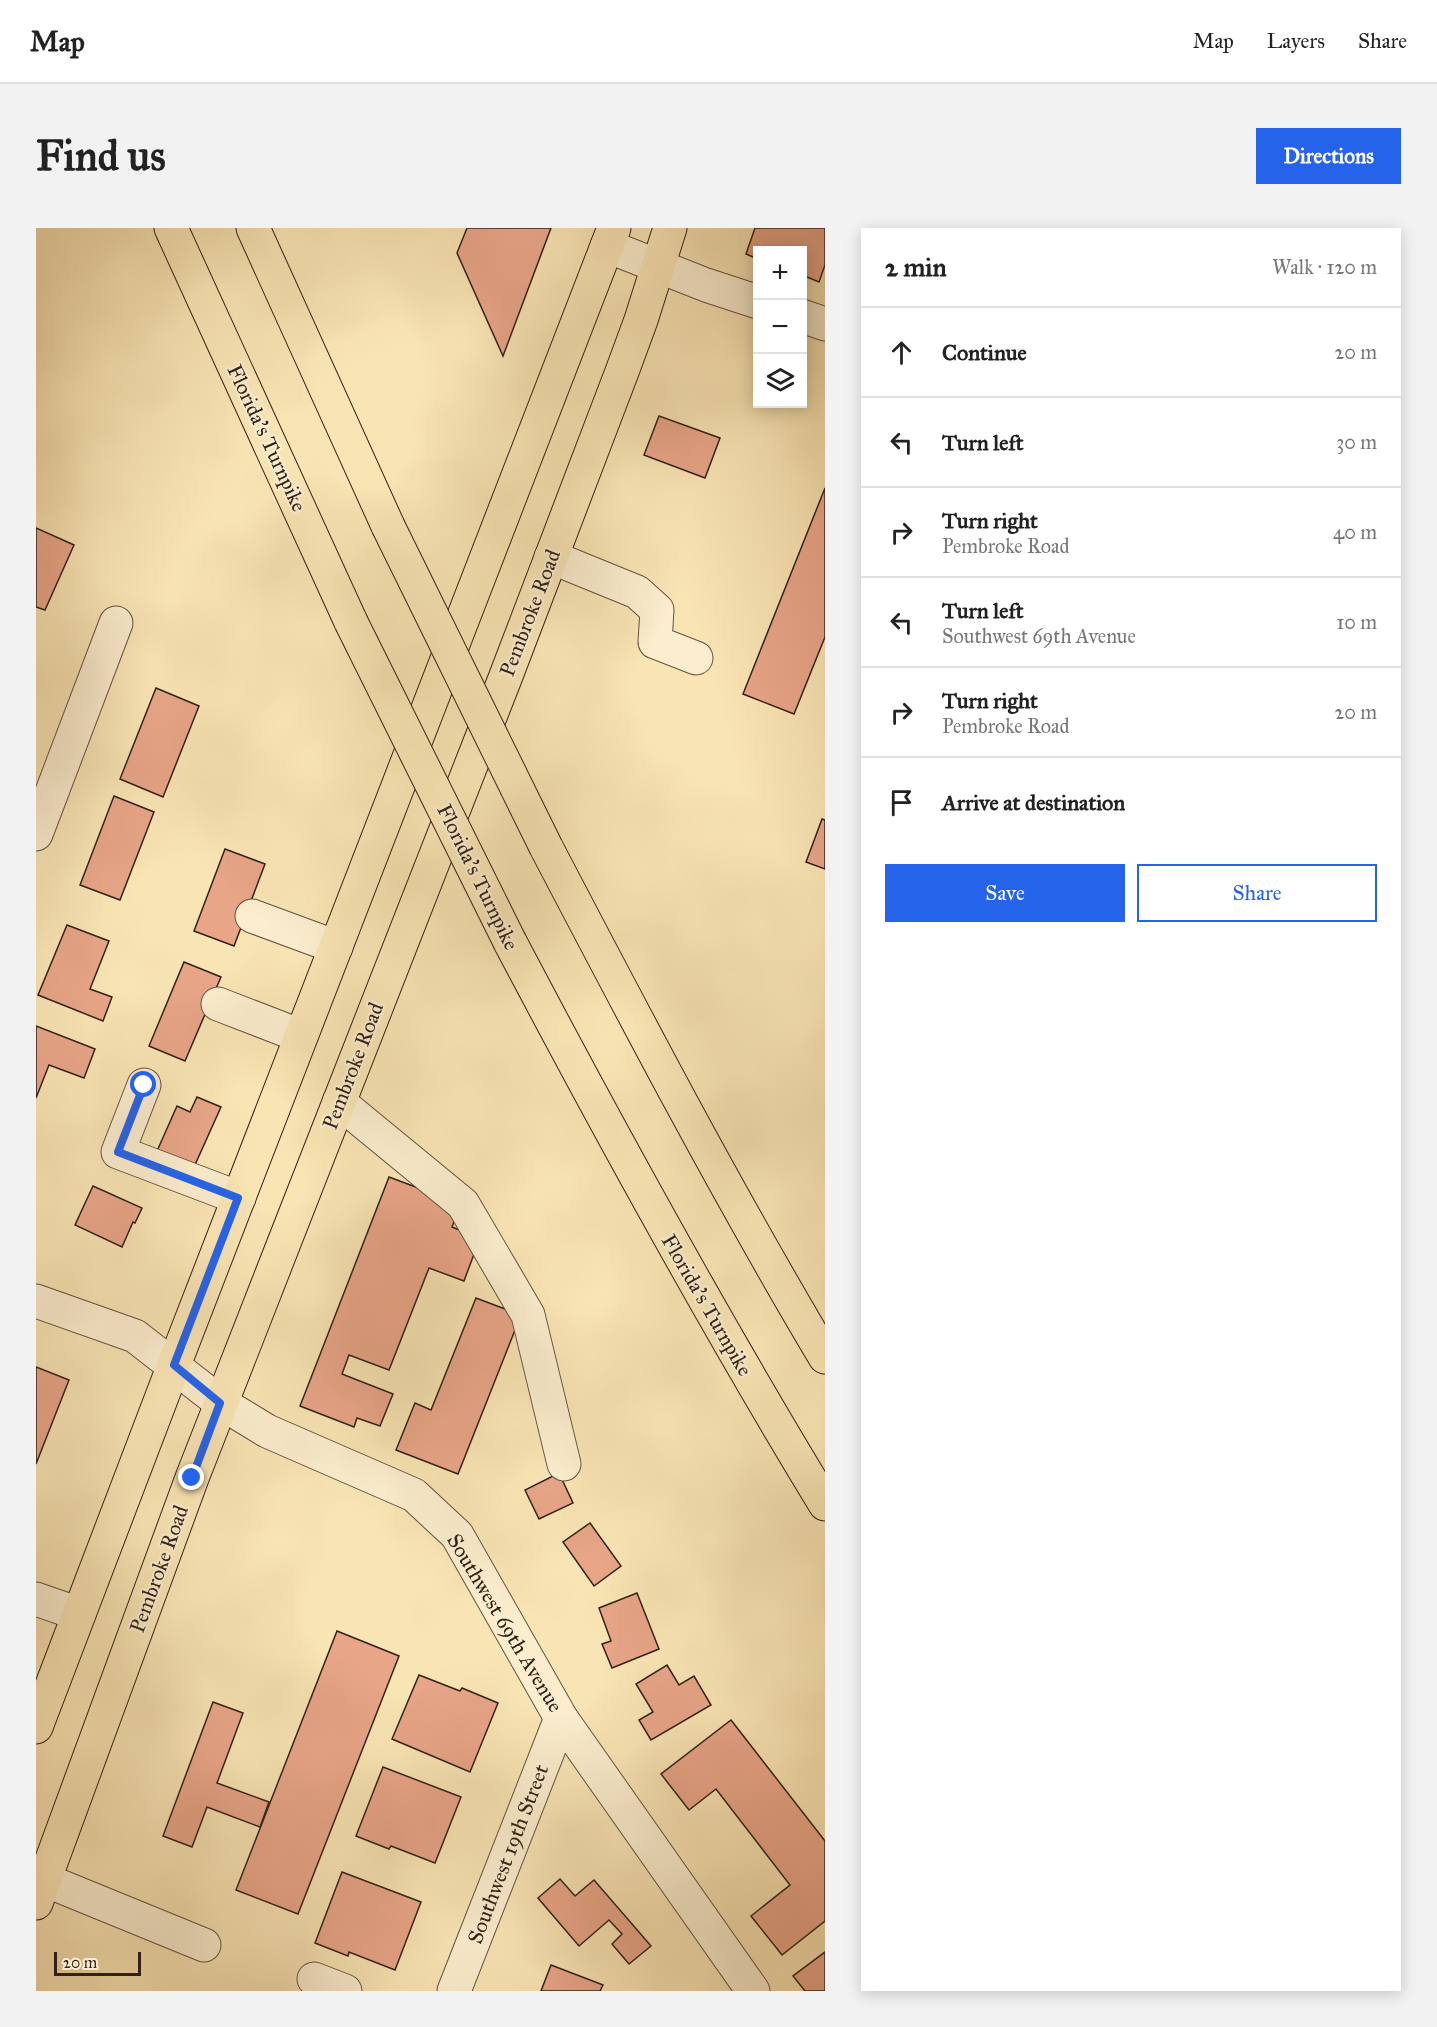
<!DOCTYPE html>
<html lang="en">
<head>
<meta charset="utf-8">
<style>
  body { margin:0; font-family:"IM FELL Great Primer",serif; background:#f2f2f2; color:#222 }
  .controls { position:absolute; right:18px; top:18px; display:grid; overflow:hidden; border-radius:0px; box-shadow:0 3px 15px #0003 }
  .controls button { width:54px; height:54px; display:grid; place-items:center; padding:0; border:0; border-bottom:2px solid #e0e0e0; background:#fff; color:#222; font:30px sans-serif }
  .scale { position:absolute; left:18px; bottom:15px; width:87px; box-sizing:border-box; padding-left:6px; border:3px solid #312118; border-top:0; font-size:16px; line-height:21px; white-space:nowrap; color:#312118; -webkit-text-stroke:4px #fbedce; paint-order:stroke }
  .stop { position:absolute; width:18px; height:18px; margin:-14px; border:4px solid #2563eb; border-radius:50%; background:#fff }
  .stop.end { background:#2563eb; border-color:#fff; box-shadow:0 2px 6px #0008 }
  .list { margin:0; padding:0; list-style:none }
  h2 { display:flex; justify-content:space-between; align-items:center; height:78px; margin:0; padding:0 24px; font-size:26px }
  h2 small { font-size:20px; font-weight:400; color:#767676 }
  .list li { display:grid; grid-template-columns:39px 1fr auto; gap:18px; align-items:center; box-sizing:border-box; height:90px; padding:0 24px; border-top:2px solid #e0e0e0 }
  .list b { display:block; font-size:22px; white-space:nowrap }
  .list p { margin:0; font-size:20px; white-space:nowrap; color:#767676 }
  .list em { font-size:20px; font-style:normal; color:#767676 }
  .actions { display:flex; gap:12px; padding:18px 24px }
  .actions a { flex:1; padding:14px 0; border:2px solid #2563eb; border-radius:0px; text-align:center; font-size:21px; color:#2563eb }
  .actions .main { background:#2563eb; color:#fff }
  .icon { flex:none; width:33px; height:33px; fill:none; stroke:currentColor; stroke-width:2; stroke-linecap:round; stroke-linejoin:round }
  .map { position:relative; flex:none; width:789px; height:1763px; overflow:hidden; border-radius:0px }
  header { display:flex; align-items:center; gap:36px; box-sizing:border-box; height:84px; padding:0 30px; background:#fff; border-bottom:2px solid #e0e0e0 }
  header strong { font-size:28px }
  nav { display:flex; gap:33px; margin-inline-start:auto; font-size:21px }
  .intro { display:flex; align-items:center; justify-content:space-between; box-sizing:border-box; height:144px; padding:0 36px }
  h1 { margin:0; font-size:42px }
  .button { padding:15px 27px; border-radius:0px; background:#2563eb; color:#fff; font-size:21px; font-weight:700 }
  main { display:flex; gap:36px; padding:0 36px }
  aside { flex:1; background:#fff; border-radius:0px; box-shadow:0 3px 15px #0003 }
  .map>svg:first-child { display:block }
  .building { fill:#e8a588; stroke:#312118; stroke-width:1.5 }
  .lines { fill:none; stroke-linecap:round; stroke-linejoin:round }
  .minor-casing { stroke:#63523f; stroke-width:35 }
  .major-casing { stroke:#312118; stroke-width:35 }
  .highway-casing { stroke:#312118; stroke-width:35 }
  .minor { stroke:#fbedce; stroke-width:33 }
  .major { stroke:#f9e4b4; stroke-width:33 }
  .highway { stroke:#f9e4b4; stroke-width:33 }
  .highway-bridge-casing { stroke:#312118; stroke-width:35; stroke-linecap:butt }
  .highway-bridge { stroke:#f9e4b4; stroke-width:33 }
  .route { stroke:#2563eb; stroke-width:8 }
  .labels { text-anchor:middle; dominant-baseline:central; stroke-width:4.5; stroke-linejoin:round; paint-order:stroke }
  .street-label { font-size:21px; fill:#312118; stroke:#fbedce }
</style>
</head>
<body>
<header>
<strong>Map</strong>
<nav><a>Map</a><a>Layers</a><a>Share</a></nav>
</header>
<div class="intro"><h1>Find us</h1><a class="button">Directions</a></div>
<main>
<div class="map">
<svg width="789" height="1763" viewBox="0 0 789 1763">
  <rect width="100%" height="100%" fill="#f9e4b4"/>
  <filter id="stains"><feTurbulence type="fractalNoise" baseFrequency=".00333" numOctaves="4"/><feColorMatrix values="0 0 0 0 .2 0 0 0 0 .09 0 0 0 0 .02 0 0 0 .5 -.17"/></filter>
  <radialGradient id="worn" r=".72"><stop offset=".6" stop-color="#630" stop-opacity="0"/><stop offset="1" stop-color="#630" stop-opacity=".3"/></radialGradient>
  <!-- building -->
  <g class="building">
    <path d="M 431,0 L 515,0 L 467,128 L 421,25 Z"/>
    <path d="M 719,0 L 789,0 L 789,37 L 783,54 L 766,47 L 766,22 L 722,22 L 722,31 L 710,26 Z"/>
    <path d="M 623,188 L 684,210 L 669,250 L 608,227 Z"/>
    <path d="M 789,260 L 789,409 L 758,486 L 707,466 Z"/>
    <path d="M 0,300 L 38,317 L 9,382 L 0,379 Z"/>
    <path d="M 120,460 L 163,478 L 127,569 L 84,551 Z"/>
    <path d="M 78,568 L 118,584 L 84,672 L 44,657 Z"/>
    <path d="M 786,591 L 789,592 L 789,641 L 770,634 Z"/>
    <path d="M 189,621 L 229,636 L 198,718 L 158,703 Z"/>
    <path d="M 31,697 L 73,713 L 54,761 L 76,769 L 67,793 L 2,767 Z"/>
    <path d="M 148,734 L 185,749 L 149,833 L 113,818 Z"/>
    <path d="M 0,798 L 59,821 L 48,850 L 13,837 L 0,870 Z"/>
    <path d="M 161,869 L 185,879 L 158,939 L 121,923 L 141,878 L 154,884 Z"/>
    <path d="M 353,949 L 425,976 L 416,999 L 444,1010 L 428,1053 L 393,1040 L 353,1142 L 313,1127 L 306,1146 L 357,1166 L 344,1198 L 321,1190 L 318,1199 L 264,1178 Z"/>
    <path d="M 57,958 L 106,980 L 99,995 L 97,994 L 86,1019 L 39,997 Z"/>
    <path d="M 440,1070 L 485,1087 L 422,1246 L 360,1222 L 379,1175 L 395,1182 Z"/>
    <path d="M 0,1139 L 33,1152 L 0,1236 Z"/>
    <path d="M 523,1245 L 537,1275 L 503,1291 L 489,1262 Z"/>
    <path d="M 554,1295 L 585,1338 L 558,1358 L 527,1314 Z"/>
    <path d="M 601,1365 L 623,1421 L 576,1440 L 566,1416 L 575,1413 L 563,1380 Z"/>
    <path d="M 301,1403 L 363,1428 L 262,1686 L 200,1662 Z"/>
    <path d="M 631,1437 L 643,1457 L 658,1448 L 675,1477 L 615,1512 L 603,1492 L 617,1484 L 600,1456 Z"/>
    <path d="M 383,1447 L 424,1463 L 426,1460 L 462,1475 L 434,1544 L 356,1511 Z"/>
    <path d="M 177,1474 L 207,1485 L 181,1555 L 233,1574 L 224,1599 L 171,1579 L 156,1619 L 127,1608 Z"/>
    <path d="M 695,1492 L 789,1613 L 789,1693 L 746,1727 L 715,1688 L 754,1657 L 680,1561 L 653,1582 L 625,1546 Z"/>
    <path d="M 347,1539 L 425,1569 L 399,1635 L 355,1618 L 353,1621 L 320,1608 Z"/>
    <path d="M 306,1644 L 385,1674 L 359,1742 L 313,1724 L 312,1728 L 279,1715 Z"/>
    <path d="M 524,1651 L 539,1668 L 558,1652 L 615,1718 L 593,1736 L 576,1716 L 586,1706 L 573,1692 L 543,1718 L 502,1670 Z"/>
    <path d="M 789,1724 L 789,1763 L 769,1763 L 757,1748 Z"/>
    <path d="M 515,1737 L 567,1757 L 564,1763 L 505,1763 Z"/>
  </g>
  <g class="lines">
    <defs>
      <g id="minor">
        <path d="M 571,18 L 670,57 L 722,74"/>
        <path d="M 766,88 L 789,96"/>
        <path d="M 515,329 L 601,364 L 621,382 L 619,414 L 660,430"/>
        <path d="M 0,606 L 80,395"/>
        <path d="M 216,688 L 300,719"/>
        <path d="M 182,776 L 265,808"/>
        <path d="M 108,857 L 82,924 L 203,970"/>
        <path d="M 303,874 L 427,976 L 492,1087 L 528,1236"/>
        <path d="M 0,1073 L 99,1108 L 185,1175 L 231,1203 L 378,1267 L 421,1307 L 525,1490 L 717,1763"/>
        <path d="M 0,1371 L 43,1386"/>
        <path d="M 9,1652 L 168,1717"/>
        <path d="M 278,1751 L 309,1763"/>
        <path d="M 418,1763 L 525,1490"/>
      </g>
      <g id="major">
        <path d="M 0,1499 L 138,1137 L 578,0"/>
        <path d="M 0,1675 L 156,1250 L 468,453 L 587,141 L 605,92 L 634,0"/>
      </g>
      <g id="highway">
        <path d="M 135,0 L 315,394"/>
        <path d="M 217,0 L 352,298"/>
        <path d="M 510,619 C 600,791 690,963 789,1129"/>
        <path d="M 474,714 C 574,904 677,1092 789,1276"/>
      </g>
    </defs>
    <!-- minor casing -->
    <use href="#minor" class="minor-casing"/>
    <!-- major casing -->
    <use href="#major" class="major-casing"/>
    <!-- highway casing -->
    <use href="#highway" class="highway-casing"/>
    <!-- minor -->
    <use href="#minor" class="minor"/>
    <!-- major -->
    <use href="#major" class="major"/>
    <!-- highway -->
    <use href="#highway" class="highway"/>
    <defs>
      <g id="highway-bridge">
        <path d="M 352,298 L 510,619"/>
        <path d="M 315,394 L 474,714"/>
      </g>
    </defs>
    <!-- highway-bridge casing -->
    <use href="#highway-bridge" class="highway-bridge-casing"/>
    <!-- highway-bridge -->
    <use href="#highway-bridge" class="highway-bridge"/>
  </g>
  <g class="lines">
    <!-- route -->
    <path class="route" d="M 108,857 L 82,924 L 202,970 L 138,1137 L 184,1175 L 156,1250"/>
  </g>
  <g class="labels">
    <!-- street labels -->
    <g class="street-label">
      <text transform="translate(231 210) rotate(65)">Florida's Turnpike</text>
      <text transform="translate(494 385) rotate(-69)">Pembroke Road</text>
      <text transform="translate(442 649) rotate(64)">Florida's Turnpike</text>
      <text transform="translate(317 838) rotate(-69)">Pembroke Road</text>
      <text transform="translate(671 1077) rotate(60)">Florida's Turnpike</text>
      <text transform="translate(123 1341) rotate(-70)">Pembroke Road</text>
      <text transform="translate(469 1395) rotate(59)">Southwest 69th Avenue</text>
      <text transform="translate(472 1626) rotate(-69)">Southwest 19th Street</text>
    </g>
  </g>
  <rect width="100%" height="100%" filter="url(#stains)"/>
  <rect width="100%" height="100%" fill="url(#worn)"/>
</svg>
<div class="controls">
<button>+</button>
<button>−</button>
<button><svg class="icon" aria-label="layers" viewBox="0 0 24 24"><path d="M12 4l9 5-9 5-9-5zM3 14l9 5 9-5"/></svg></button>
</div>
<div class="scale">20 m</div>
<div class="stop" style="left:108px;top:857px"></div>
<div class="stop end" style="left:156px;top:1250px"></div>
</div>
<aside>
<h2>2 min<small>Walk · 120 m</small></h2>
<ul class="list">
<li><svg class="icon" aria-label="ahead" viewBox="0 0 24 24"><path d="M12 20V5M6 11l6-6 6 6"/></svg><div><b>Continue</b></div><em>20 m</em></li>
<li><svg class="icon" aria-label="left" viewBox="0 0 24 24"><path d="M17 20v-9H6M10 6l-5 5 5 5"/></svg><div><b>Turn left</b></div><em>30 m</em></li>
<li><svg class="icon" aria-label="right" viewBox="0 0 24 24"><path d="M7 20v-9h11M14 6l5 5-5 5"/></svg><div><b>Turn right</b><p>Pembroke Road</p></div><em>40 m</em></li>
<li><svg class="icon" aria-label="left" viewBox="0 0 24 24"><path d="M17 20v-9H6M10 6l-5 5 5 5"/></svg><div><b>Turn left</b><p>Southwest 69th Avenue</p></div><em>10 m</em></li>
<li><svg class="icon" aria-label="right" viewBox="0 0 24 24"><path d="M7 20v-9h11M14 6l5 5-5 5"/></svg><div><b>Turn right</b><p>Pembroke Road</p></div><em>20 m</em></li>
<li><svg class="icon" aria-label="arrive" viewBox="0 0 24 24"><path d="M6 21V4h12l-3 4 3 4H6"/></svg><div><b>Arrive at destination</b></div></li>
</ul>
<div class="actions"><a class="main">Save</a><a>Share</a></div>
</aside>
</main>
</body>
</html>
